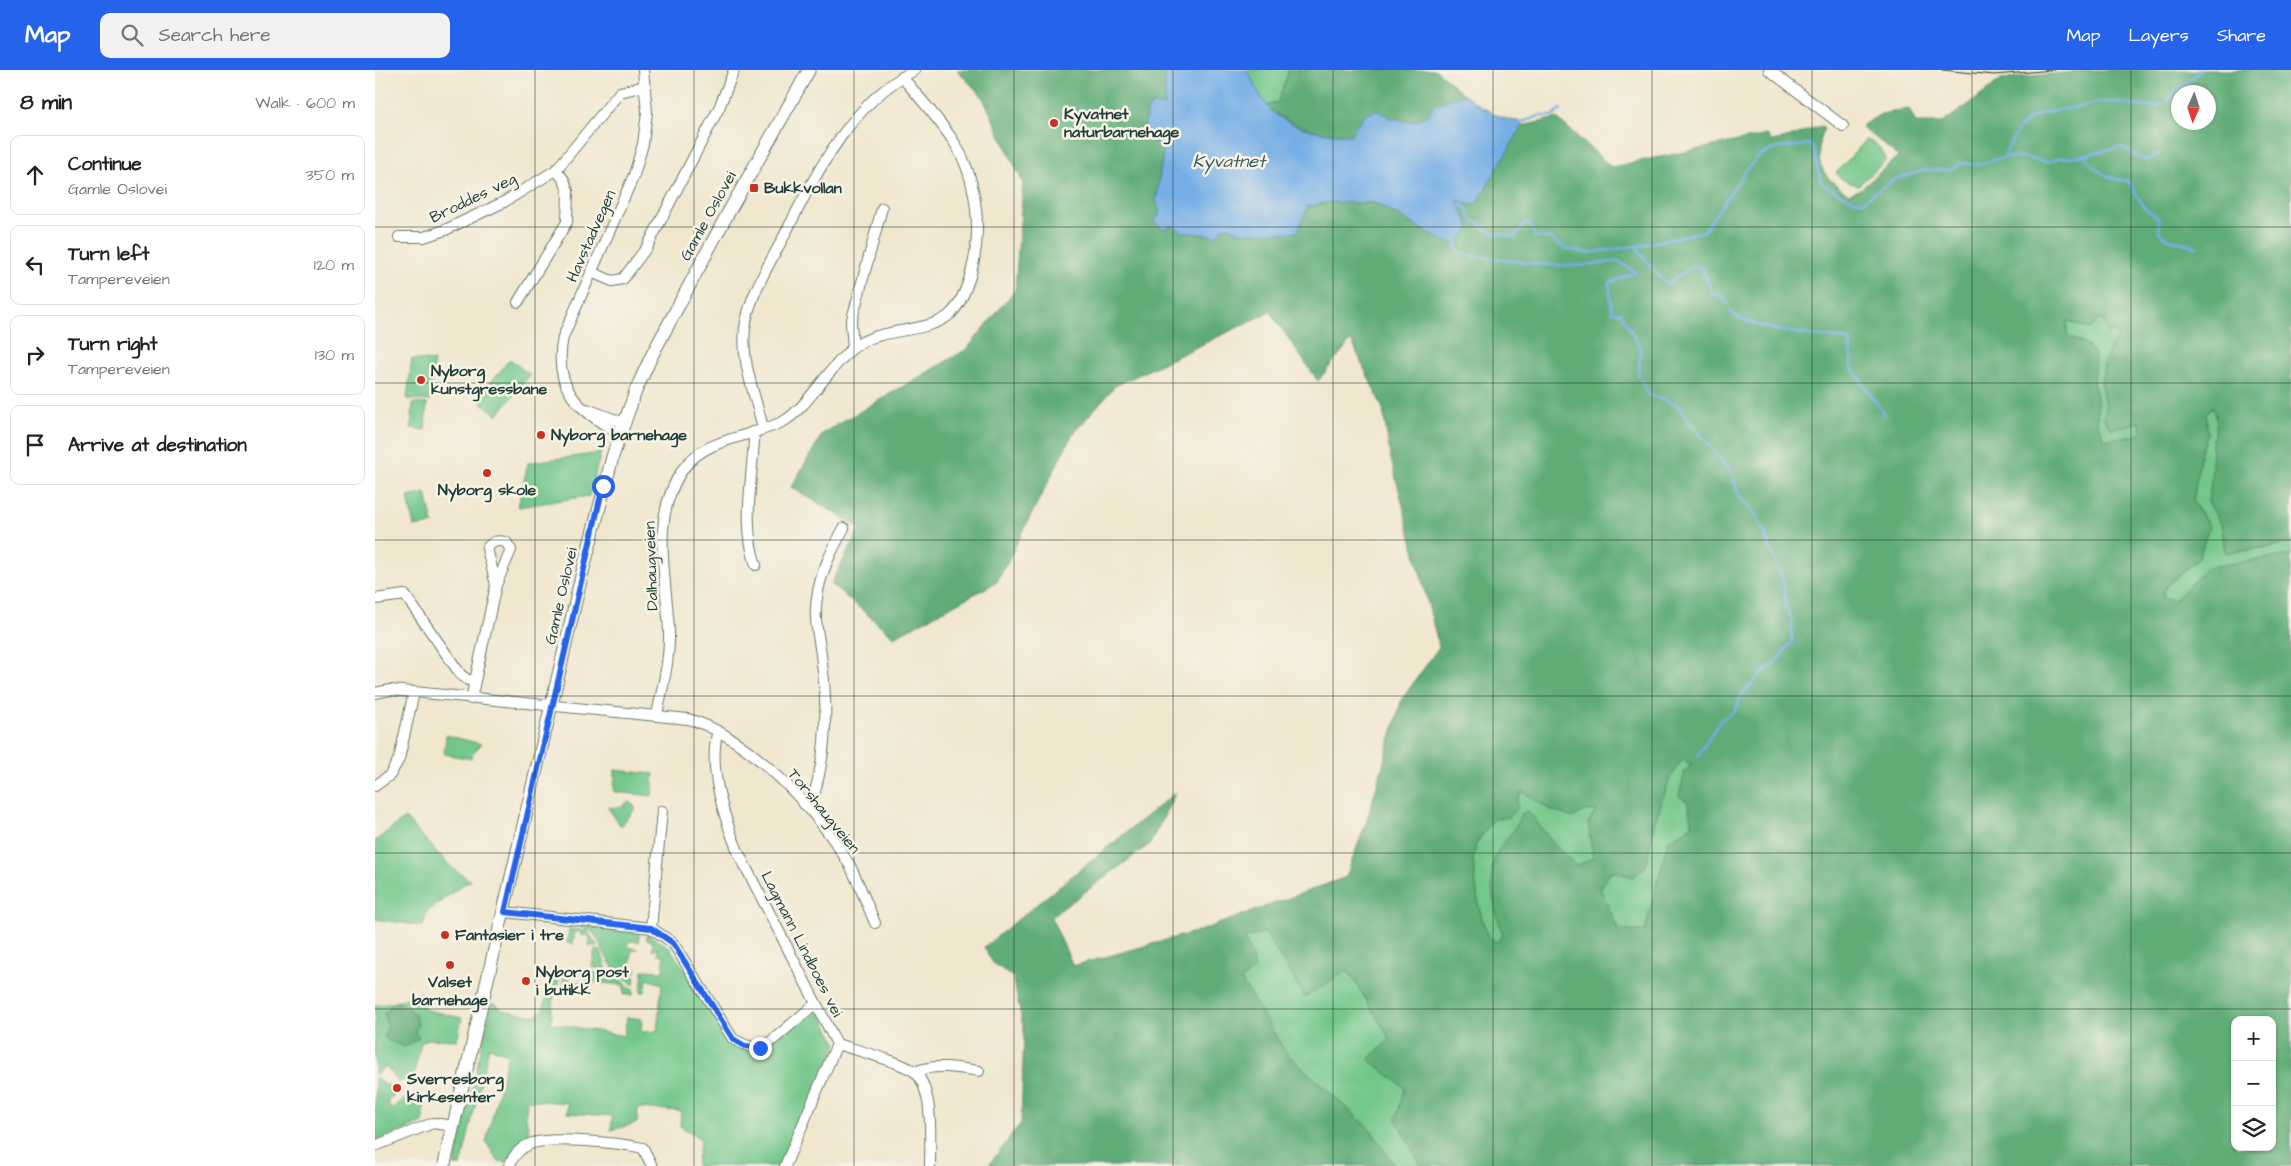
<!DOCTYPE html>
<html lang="en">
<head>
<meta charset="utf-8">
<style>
  body { margin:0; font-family:"Architects Daughter",sans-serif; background:#f2f2f2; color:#222 }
  .controls { position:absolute; right:15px; bottom:15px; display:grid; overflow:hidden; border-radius:10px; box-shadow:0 1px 4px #0004 }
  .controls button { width:45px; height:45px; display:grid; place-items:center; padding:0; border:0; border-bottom:1px solid #e0e0e0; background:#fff; color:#222; font:25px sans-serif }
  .compass { position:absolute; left:1796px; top:15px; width:45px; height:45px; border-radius:50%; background:#fff; box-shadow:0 1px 4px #0004; rotate:183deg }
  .stop { position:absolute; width:15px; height:15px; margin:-11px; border:4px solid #2563eb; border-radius:50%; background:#fff }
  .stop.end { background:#2563eb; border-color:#fff; box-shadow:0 1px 5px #0008 }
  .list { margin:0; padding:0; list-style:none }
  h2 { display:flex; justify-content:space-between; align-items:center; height:65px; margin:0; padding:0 20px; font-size:21px }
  h2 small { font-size:16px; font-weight:400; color:#767676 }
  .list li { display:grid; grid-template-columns:32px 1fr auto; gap:15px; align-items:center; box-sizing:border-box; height:80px; margin:0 10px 10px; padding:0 10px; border:1px solid #e0e0e0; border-radius:10px }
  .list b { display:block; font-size:19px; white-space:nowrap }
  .list p { margin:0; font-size:16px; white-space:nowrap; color:#767676 }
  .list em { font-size:16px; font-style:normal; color:#767676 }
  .icon { flex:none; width:28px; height:28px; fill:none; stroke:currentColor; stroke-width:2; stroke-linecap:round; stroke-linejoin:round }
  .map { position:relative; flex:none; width:1916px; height:1096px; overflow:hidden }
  header { display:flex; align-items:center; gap:30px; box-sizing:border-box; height:70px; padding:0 25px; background:#2563eb; color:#fff }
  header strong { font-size:24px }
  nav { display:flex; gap:28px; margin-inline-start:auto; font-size:18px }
  .search { width:350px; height:45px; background:#f2f2f2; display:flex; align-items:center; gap:12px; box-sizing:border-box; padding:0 18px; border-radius:10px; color:#767676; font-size:19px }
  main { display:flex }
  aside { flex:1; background:#fff }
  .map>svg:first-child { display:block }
  .green { fill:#73c78b; stroke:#498260 }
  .forest { fill:#5eac77; stroke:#3e7456; fill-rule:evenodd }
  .water { fill:#76afe6; stroke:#4a768d }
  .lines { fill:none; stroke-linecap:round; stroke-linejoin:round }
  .stream { stroke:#76afe6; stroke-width:2.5 }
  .minor-casing { stroke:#68786a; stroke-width:12 }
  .tertiary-casing { stroke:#68786a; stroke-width:14 }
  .minor { stroke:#fff; stroke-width:10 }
  .tertiary { stroke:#fff; stroke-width:12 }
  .tram { stroke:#1f3d34; stroke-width:1 }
  .route { stroke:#2563eb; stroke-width:6 }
  .grid { fill:none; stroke:#1f3d34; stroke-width:1; stroke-opacity:0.55 }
  .poi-dot { fill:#c8321e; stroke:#f7f3e8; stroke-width:2 }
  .labels { text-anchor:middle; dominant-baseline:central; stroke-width:5; stroke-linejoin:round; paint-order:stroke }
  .poi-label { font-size:16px; font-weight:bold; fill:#1f3d34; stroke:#f7f3e8; text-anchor:start }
  .street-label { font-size:16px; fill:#1f3d34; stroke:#f7f3e8 }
  .water-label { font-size:18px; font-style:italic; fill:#355a60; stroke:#f7f3e8 }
</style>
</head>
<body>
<header>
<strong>Map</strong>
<div class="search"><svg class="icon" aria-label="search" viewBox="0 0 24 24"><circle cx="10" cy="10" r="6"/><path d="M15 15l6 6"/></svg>Search here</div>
<nav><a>Map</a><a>Layers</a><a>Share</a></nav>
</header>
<main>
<aside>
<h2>8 min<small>Walk · 600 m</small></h2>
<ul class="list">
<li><svg class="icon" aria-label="ahead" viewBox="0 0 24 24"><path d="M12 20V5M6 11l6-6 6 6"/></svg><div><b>Continue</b><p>Gamle Oslovei</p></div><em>350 m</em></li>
<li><svg class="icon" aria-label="left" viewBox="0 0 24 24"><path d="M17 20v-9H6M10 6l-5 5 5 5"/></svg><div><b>Turn left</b><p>Tampereveien</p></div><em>120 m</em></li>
<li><svg class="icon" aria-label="right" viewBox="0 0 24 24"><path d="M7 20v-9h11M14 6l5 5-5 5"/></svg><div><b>Turn right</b><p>Tampereveien</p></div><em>130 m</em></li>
<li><svg class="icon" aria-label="arrive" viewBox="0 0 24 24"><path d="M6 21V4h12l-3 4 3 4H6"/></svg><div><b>Arrive at destination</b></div></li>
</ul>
</aside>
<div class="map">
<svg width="1916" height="1096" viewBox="0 0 1916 1096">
  <rect width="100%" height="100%" fill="#f7f3e8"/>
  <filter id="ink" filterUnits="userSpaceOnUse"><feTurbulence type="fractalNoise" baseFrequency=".02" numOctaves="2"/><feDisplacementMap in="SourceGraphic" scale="10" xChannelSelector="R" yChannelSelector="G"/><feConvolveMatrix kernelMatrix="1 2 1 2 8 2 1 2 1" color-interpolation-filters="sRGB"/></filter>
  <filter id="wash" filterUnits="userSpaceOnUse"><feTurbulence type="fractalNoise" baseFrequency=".0096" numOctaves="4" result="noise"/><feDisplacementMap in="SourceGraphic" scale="20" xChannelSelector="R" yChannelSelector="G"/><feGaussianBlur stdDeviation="1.12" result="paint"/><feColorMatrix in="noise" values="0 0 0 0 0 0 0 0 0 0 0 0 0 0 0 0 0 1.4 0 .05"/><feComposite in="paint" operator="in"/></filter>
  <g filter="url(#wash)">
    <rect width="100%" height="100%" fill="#f1e7cf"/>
    <!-- green -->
    <g class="green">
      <path d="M 871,0 L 914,0 L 903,32 L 891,36 Z"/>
      <path d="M 1491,70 C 1499,71 1510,81 1511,90 L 1484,115 C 1476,114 1465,110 1461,103 Z"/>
      <path d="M 1728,246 L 1744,262 L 1730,290 L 1726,313 L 1730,336 L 1729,349 L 1736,359 L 1764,352 L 1769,361 L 1762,366 L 1730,369 L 1722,353 L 1722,328 L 1718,312 L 1720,284 L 1713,276 L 1692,265 L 1691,250 L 1715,259 Z"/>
      <path d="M 37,289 L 59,291 L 55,331 L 32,329 Z"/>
      <path d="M 135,289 L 155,305 L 122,345 L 102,329 Z"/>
      <path d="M 38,333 L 52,334 L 50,360 L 36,358 Z"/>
      <path d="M 1838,336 L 1843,354 L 1837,373 L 1837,412 L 1833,431 L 1847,457 L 1850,482 L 1871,481 L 1916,473 L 1916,485 L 1833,497 L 1799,531 L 1787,527 L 1791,516 L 1824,488 L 1834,456 L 1818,432 L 1826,381 L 1833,364 L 1831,344 Z"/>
      <path d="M 226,382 L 214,426 L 143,437 L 153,393 C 178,388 202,388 226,382 Z"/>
      <path d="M 51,423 L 58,454 L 39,457 L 33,427 Z"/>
      <path d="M 71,665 L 106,674 L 97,685 L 96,689 L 69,684 Z"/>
      <path d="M 1307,690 L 1318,695 L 1313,732 L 1317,756 L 1293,771 L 1270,861 L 1244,861 L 1225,819 L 1236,801 L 1258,807 L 1270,796 L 1280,751 L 1295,708 Z"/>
      <path d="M 240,700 L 279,704 L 277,726 L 239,722 Z"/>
      <path d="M 1147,721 L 1174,739 L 1222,740 L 1213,752 L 1218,788 L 1201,796 L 1146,744 C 1140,762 1133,766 1123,781 C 1110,801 1121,844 1128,866 L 1121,872 L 1112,865 L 1104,838 L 1098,791 L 1101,774 L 1119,749 L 1134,747 Z"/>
      <path d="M 254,731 L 261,738 L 246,756 L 233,738 L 247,737 Z"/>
      <path d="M 30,748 L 76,797 L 96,811 L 87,815 L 52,842 L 48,856 L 0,849 L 0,771 Z"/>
      <path d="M 195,855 L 261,860 L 264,862 L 264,872 L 254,871 L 253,877 L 263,879 L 257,880 L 255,898 L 261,899 L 261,902 L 257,902 L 257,907 L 260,907 L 259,915 C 251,908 241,902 235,893 C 221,872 226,858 195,855 Z"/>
      <path d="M 194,859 L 212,861 L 223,876 L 214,876 L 215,866 L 206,865 L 206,862 L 200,861 L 198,874 L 192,873 Z"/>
      <path d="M 890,862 L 930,926 L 973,900 L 1015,969 L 1030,1018 L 1021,1049 L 1046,1096 L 1020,1096 L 995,1059 L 912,984 L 866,910 L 880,897 L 870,868 Z"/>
      <path d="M 272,864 L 294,877 L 358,969 L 385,978 L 441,934 L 462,974 L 410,1096 L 321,1096 L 326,1069 L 305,1056 L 306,1041 L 263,1038 L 262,1053 L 236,1060 L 237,1046 L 192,1043 L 193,1033 L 152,1030 L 151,1048 L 157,1074 L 135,1093 L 123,1091 L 111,1072 L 133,984 L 114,977 L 86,1096 L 79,1096 L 117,933 L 123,935 L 127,940 L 161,946 L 168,939 L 181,898 L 185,900 L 183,915 L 180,915 L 176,953 L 249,966 L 252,947 L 267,949 L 266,962 L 282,961 L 287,914 L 272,909 L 270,922 L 266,922 L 268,900 L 288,901 L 289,885 L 283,884 L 283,879 L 277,879 L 278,872 L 271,869 Z"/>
      <path d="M 220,880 L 226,881 L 232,901 L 217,897 Z"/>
      <path d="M 189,901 L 195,901 L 194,914 L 200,915 L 201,912 L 210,913 L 211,902 L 239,904 L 258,919 L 258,925 L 249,925 L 249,915 L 218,912 L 215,921 L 192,918 L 188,914 Z"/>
      <path d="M 45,923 L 50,926 L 48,939 L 87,948 L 82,970 L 52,969 L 46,973 L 38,1008 L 34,1013 L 27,1010 L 24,1013 L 11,996 L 0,1005 L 0,936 L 15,933 L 14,940 L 9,943 L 13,957 L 40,962 L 33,936 L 22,932 Z"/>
      <path d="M 0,1007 L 15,1017 L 19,1026 L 12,1030 L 16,1040 L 29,1029 L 38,1031 L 39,1025 L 51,1027 L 48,1033 L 48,1053 L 0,1071 Z"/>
    </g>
    <!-- forest -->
    <g class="forest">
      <path d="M 582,0 L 790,0 L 790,36 L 769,58 L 788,82 L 781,132 L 785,141 L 784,146 L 808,162 L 842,166 L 847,158 L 853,157 L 868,163 L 933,136 L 955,132 L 1000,133 L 1065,169 L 1082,131 L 1084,130 L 1096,136 L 1106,129 L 1108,121 L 1147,56 L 1182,48 L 1236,97 L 1392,65 L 1396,71 C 1414,69 1427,62 1445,56 L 1449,59 C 1437,92 1446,106 1474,124 L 1487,118 L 1523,86 L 1486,56 L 1506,44 L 1534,39 L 1541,53 L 1567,53 L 1604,27 L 1626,9 L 1719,0 L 1916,0 L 1916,473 L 1850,483 L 1847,457 L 1833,431 C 1837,412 1837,395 1837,375 C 1838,358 1846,356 1838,336 L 1831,344 L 1833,364 L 1826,381 L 1818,432 L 1834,456 L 1824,488 L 1791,516 L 1787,527 L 1799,530 L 1833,497 L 1916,485 L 1916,1096 L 1046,1096 L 1021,1049 L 1030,1018 L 993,989 L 1015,969 L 973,900 L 930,927 L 890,863 L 870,868 L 880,898 L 866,910 L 912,984 L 995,1059 L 1020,1096 L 613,1096 L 646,1053 L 649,961 L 638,907 L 618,893 L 609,877 L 801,722 L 775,774 L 676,847 L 698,896 L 827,860 L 971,807 L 992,750 L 1027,629 L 1064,577 L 1015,385 L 1008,339 L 976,270 L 943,311 L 895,242 L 740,316 L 697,365 L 622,512 L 519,567 L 456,514 L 485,458 L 416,417 L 448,363 L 592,279 L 640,220 L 648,113 L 607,26 ZM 1804,22 L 1834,22 L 1834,52 L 1804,52 ZM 1727,247 L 1732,262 L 1744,263 L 1730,290 L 1726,313 L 1730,336 L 1729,349 L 1736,359 L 1764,352 L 1768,361 L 1762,366 L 1730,369 L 1722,353 L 1722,328 L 1718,312 L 1720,284 L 1713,276 L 1692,265 L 1692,251 L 1715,259 ZM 1307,690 L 1317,694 L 1310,701 L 1304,726 L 1313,732 L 1317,756 L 1293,771 L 1270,861 L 1244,861 L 1225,818 L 1236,801 L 1258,807 L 1271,796 L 1280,751 L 1295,708 ZM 1147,721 L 1174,739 L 1197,748 L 1210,741 L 1222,740 L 1213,752 L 1218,788 L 1201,796 L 1179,774 L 1153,741 L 1146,744 C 1140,761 1132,767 1123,781 C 1109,803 1121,843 1128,866 L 1121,872 L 1112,865 L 1104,838 L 1098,791 L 1101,774 L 1118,749 L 1134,747 L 1142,739 L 1143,728 ZM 1860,950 L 1897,950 L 1897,1077 L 1860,1077 Z"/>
      <path d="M 914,0 L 1061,0 L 1089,24 L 1059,35 L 1052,46 L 1037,52 L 1016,48 L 1002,40 L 988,47 L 977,65 C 943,63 917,58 891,36 L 903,32 Z"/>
      <path d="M 22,932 L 39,942 L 43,954 L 40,962 L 44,968 L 30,977 L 12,970 L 9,966 L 13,957 L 9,943 L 14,940 L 15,933 Z"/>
    </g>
    <!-- water -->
    <path class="water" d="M 790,0 L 871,0 C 879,11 883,24 891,34 C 907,58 950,64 976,65 L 988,46 L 1002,40 L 1016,48 L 1037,52 L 1052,46 L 1059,35 L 1089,24 C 1104,35 1124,50 1143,51 L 1147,56 L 1101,135 L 1082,131 L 1095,157 L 1082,174 L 1065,169 L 1000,133 L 955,132 L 933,136 L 922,162 L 868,163 L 853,157 L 847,158 L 842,166 L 808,162 L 797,156 L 788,159 L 778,150 L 784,146 L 785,141 L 781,132 L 788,82 L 769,58 L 772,42 L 777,34 L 790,36 Z"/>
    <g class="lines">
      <!-- stream -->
      <g class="stream">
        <path d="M 1791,31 L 1826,0"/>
        <path d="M 1145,53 L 1164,46 L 1178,46 L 1186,39"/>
        <path d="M 1710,85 L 1746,77 L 1771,91 L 1784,83"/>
        <path d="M 1629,88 C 1647,43 1659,43 1704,37 C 1716,35 1726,30 1738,32 C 1753,33 1774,41 1788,34"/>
        <path d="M 1082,134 L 1091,138 L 1097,150 L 1106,154 L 1113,162 L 1140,167 L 1151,153 L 1155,154 L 1160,167 L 1175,168 L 1191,179 L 1214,183 L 1268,175 L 1329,161 L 1372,99 L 1385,85 L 1399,79 L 1435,74 C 1442,80 1442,104 1447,114 L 1478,130 L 1488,131 L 1518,110 L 1550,100 L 1575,100 L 1587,93 L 1602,95 L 1626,88 L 1648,87 L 1672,92 L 1684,88 L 1710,85 C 1719,101 1735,110 1753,111 L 1769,137 L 1784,149 L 1784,162 L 1791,168 L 1822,177"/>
        <path d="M 1082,174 L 1081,180 C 1093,187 1110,188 1123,189 C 1166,195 1200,199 1243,191 L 1261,202 L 1234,213 L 1237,242 L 1246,243 L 1266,279 L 1263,304 L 1273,324 L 1301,335 L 1355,401 L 1364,425 L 1383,448 L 1409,513 L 1411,538 L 1416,549 L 1417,572 L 1396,597 L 1388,602 L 1366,625 L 1361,639 L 1344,652 L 1323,686"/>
        <path d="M 1262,176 L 1264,182 L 1291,214 L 1319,196 L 1327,198 L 1337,223 L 1348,226 L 1352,234"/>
        <path d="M 1355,240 C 1368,261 1449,266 1475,270 L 1477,298 L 1509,344"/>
      </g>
    </g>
  </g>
  <g filter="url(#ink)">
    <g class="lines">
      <defs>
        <g id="minor">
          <path d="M 1394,0 L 1468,56"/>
          <path d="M 24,167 L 49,167 L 70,160 L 129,132 L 181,100 L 245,22 L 270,16"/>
          <path d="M 216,202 L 237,211 L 248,209 L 272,177 L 344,38 L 359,0"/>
          <path d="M 143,232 L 192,152 L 193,121 L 189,110 L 181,100"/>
          <path d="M 478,277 L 476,253 L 507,138"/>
          <path d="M 212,339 L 249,353"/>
          <path d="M 388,358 C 380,324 366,293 370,258 C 374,227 392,198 407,170 C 439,108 474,33 540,0"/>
          <path d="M 377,362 L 379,370 C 377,410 367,456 381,495"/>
          <path d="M 245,364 C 204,341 177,318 188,267 L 259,105 L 268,74 L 272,42 L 268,0"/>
          <path d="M 0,529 L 30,525 L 86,605 L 93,610 L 99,611"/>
          <path d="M 0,623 L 15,620 L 39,622 L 313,649 C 373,665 443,741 474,794 C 484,813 492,834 500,853"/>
          <path d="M 96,629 L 121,515 L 136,480 L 131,472 C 122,470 118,471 112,478 L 121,515"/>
          <path d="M 282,645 C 287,618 295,591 294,562 C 292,507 274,448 308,399 C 331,367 376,368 409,351 C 431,339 455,296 478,278 C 504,257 549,264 573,246 C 585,237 592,217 596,203 C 608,160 602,106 577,69 C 562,47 544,27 527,7"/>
          <path d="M 343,661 C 332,697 350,750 364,784 L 462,974 L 410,1096"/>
          <path d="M 0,716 L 15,705 L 24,689 L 39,622"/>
          <path d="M 429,734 L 438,728 C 452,683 453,639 447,593 C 445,570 438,551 442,528 C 445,503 457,480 469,458"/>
          <path d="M 130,842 L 276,858 L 298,873 L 358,969 C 366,973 374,978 384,978 C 394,977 428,942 441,934"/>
          <path d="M 276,858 L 287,741"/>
          <path d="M 462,974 C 478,979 531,993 541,1003 C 559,1023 555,1070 555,1096"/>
          <path d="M 540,1002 C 557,993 586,998 604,1001"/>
          <path d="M 0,1076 L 58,1053 L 78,1056"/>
          <path d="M 134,1096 C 138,1086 145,1078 155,1074 C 176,1066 245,1073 268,1078 L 277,1096"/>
        </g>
        <path id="tertiary" d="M 69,1096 L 207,504 L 238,385 L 261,320 L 277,285 L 352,145 L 434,0"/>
      </defs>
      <!-- minor casing -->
      <use href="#minor" class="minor-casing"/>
      <!-- tertiary casing -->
      <use href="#tertiary" class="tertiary-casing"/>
      <!-- minor -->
      <use href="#minor" class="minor"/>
      <!-- tertiary -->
      <use href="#tertiary" class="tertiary"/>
      <!-- tram -->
      <path class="tram" d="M 1567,0 L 1619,5 L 1679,0"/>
    </g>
  </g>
  <g class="lines" filter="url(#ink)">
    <!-- route -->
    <path class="route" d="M 228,416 L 130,842 L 276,858 L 298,873 L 358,969 L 370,976 L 385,978"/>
  </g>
  <!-- grid -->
  <path class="grid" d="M 160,0 L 160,1096M 319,0 L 319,1096M 479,0 L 479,1096M 639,0 L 639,1096M 798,0 L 798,1096M 958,0 L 958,1096M 1118,0 L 1118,1096M 1277,0 L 1277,1096M 1437,0 L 1437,1096M 1597,0 L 1597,1096M 1756,0 L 1756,1096M 0,157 L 1916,157M 0,313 L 1916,313M 0,470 L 1916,470M 0,626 L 1916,626M 0,783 L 1916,783M 0,939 L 1916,939"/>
  <!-- markers -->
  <g class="poi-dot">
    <circle cx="679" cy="53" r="5"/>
    <rect x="374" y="113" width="10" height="10" rx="2.5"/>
    <circle cx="46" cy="310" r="5"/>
    <circle cx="166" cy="365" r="5"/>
    <circle cx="112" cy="403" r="5"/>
    <circle cx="70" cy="865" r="5"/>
    <circle cx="75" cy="895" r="5"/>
    <circle cx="151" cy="911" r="5"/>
    <circle cx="22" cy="1018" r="5"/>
  </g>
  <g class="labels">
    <!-- poi labels -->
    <g class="poi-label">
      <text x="689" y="44">Kyvatnet<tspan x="689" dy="18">naturbarnehage</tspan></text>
      <text x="389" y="118">Bukkvollan</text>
      <text x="56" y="301">Nyborg<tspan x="56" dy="18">kunstgressbane</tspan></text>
      <text x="176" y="365">Nyborg barnehage</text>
      <text x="112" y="420" text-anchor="middle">Nyborg skole</text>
      <text x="80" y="865">Fantasier i tre</text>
      <text x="161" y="902">Nyborg post<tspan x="161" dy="18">i butikk</tspan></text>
      <text x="75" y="912" text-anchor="middle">Valset<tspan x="75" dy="18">barnehage</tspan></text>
      <text x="32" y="1009">Sverresborg<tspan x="32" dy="18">kirkesenter</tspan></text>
    </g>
    <!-- street labels -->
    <g class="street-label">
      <text transform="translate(98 128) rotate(-26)">Broddes veg</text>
      <text transform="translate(333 146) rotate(-61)">Gamle Oslovei</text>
      <text transform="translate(216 166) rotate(-66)">Havstadvegen</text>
      <text transform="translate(276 496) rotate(-92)">Dalhaugveien</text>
      <text transform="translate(186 526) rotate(-77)">Gamle Oslovei</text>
      <text transform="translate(449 741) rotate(51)">Torshaugveien</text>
      <text transform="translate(427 874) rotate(63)">Lagmann Lindboes vei</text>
    </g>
    <!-- water labels -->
    <g class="water-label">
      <text x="854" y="91">Kyvatnet</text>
    </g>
  </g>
</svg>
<div class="controls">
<button>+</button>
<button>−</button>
<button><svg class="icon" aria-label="layers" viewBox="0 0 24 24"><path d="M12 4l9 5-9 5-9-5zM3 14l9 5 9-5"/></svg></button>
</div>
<svg class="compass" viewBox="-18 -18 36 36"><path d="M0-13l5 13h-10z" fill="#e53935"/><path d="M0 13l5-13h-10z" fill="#767676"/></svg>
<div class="stop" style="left:228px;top:416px"></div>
<div class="stop end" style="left:385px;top:978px"></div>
</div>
</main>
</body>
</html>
